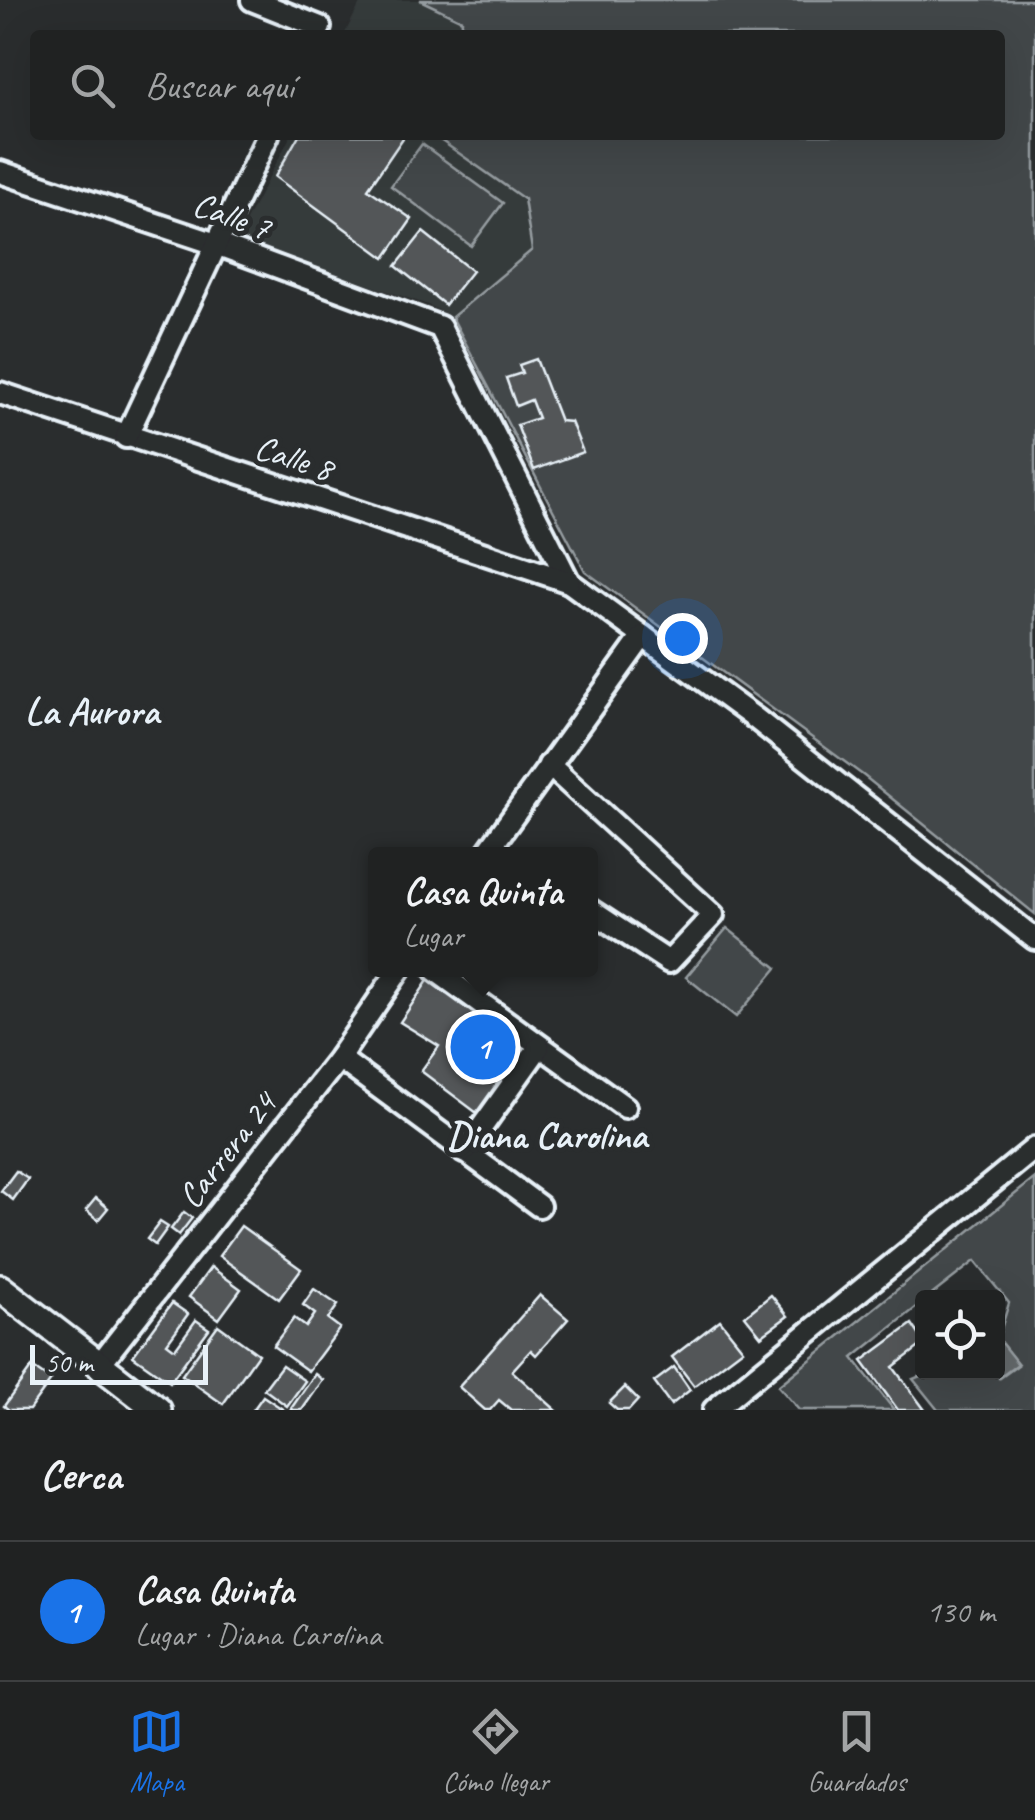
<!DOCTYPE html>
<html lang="es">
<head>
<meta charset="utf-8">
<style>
  body { margin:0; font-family:Caveat,sans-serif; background:#282a2a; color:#f1f3f6 }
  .controls { position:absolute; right:30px; bottom:30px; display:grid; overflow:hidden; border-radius:10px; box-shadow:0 10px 40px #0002 }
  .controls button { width:90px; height:90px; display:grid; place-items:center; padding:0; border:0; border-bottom:2px solid #3d3f40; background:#202222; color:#f1f3f6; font:50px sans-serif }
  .scale { position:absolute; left:30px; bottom:25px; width:178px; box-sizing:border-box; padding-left:10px; border:5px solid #e8f1f8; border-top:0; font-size:28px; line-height:35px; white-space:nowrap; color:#e8f1f8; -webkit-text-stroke:8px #2a2d2e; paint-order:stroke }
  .you { position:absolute; left:682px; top:638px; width:35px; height:35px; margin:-25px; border:8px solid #fff; border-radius:50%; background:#1a73e8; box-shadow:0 0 0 15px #1a73e833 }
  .badge { display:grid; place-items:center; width:65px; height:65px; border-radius:50%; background:#1a73e8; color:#fff; font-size:32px; font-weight:700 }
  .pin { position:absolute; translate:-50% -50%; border:5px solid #fff; box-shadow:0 2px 10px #0006 }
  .popup { position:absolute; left:368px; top:847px; width:230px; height:130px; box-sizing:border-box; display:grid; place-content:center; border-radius:10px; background:#202222; filter:drop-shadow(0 2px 8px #0005); font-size:32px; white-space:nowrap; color:#a2a4a5 }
  .popup b { font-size:38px; color:#f1f3f6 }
  .popup::after { content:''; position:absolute; left:50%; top:100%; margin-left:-20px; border:20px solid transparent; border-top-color:#202222 }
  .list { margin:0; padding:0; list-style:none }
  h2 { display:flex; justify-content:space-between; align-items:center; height:130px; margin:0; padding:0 40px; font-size:42px }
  h2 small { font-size:32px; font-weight:400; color:#a2a4a5 }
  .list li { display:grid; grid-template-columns:65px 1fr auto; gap:30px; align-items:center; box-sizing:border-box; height:140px; padding:0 40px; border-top:2px solid #3d3f40 }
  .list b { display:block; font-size:38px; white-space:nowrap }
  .list p { margin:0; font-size:32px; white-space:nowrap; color:#a2a4a5 }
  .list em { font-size:32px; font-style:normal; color:#a2a4a5 }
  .icon { flex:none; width:55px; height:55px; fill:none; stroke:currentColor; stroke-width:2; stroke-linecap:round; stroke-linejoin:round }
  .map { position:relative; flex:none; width:1035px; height:1410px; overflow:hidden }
  .search { position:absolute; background:#202222; box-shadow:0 10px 40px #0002; left:30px; right:30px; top:30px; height:110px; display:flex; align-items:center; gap:25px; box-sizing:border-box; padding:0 35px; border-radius:10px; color:#a2a4a5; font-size:38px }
  .sheet { height:270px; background:#202222 }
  nav { display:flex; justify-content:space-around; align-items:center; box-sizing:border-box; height:140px; border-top:2px solid #3d3f40; background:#202222; font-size:28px; color:#a2a4a5 }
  nav a { display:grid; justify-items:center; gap:5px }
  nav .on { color:#1a73e8 }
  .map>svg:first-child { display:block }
  .built { fill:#363a3b }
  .green { fill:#424648; stroke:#959ca0; stroke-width:2.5 }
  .water { fill:#63686b; stroke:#989fa3; stroke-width:2.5 }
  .building { fill:#535759; stroke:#e8f1f8; stroke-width:2.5 }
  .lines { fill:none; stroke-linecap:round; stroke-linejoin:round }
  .minor-casing { stroke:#e8f1f8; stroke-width:28 }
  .tertiary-casing { stroke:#e8f1f8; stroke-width:32 }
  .minor { stroke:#2a2d2e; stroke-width:20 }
  .tertiary { stroke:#2a2d2e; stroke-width:25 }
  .labels { text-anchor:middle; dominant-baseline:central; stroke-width:10; stroke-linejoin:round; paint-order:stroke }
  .street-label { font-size:35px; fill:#e8f1f8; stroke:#2a2d2e }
  .neighbourhood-label { font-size:38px; font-weight:bold; fill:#e8f1f8; stroke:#2a2d2e }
</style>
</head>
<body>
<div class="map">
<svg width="1035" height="1410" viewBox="0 0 1035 1410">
  <rect width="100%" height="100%" fill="#2a2d2e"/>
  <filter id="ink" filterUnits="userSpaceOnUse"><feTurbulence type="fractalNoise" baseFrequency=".01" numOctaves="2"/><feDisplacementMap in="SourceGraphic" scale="20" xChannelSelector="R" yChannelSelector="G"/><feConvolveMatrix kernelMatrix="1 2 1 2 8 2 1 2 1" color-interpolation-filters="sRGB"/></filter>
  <g filter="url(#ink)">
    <!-- built -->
    <g class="built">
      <path d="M 362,0 L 419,0 L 463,20 L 461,35 L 344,35 Z"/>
      <path d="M 291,135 L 433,135 L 524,198 L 533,257 L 452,317 L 428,305 L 236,240 Z"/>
    </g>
    <!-- green -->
    <g class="green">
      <path d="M 420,0 L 1035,0 L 1035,914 L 864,776 L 585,571 L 452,317 L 532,250 L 524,199 L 433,135 L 1000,135 L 1000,35 L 461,35 L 462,20 Z"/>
      <path d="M 422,144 L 503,203 L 471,246 L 391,186 Z"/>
      <path d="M 727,928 L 777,968 L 736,1017 L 686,977 Z"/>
      <path d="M 1035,1178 L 1035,1410 L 938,1410 L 913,1379 L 930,1372 L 995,1373 L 1000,1378 L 1018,1365 L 998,1339 L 1009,1303 L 975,1261 L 929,1297 L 922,1298 L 922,1303 L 853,1358 L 894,1410 L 799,1410 L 778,1386 Z"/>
    </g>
    <!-- water -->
    <path class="water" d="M 998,1339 L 1018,1364 L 999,1378 L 995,1373 Z"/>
    <!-- building -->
    <g class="building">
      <path d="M 299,135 L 405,135 L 368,189 L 412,219 L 385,258 L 275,177 Z"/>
      <path d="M 423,232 L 472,271 L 445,305 L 396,266 Z"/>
      <path d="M 536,359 L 560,421 L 571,422 L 583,452 L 534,470 L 517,425 L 538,418 L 531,400 L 516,406 L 506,378 L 522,373 L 519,365 Z"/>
      <path d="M 431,976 L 529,1048 L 481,1116 L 421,1071 L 439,1046 L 400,1022 Z"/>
      <path d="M 16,1171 L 28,1179 L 13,1200 L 1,1191 Z"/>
      <path d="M 96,1198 L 108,1208 L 98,1220 L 86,1210 Z"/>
      <path d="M 184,1212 L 192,1218 L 179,1235 L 171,1229 Z"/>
      <path d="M 160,1222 L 168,1227 L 155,1245 L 147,1239 Z"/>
      <path d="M 241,1226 L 301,1269 L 279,1299 L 219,1256 Z"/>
      <path d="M 211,1267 L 241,1289 L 219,1319 L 189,1297 Z"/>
      <path d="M 314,1289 L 338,1305 L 328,1319 L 340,1328 L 308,1371 L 273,1346 L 294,1318 L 306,1327 L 315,1314 L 303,1305 Z"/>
      <path d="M 540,1295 L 568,1319 L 536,1355 L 531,1350 L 512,1371 L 556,1410 L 511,1410 L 499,1400 L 490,1410 L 485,1410 L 459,1387 Z"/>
      <path d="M 771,1295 L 788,1316 L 761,1336 L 745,1316 Z"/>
      <path d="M 172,1303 L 188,1314 L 167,1343 L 175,1349 L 196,1320 L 209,1329 L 170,1382 L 133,1356 Z"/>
      <path d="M 720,1320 L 743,1349 L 694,1386 L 672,1357 Z"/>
      <path d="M 912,1324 L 922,1339 L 922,1345 L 893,1367 L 925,1410 L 898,1410 L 862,1361 Z"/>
      <path d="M 218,1325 L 258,1354 L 223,1404 L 182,1375 Z"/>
      <path d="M 282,1365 L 305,1381 L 287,1406 L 264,1389 Z"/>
      <path d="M 32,1367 L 51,1380 L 29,1410 L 9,1410 L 4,1406 Z"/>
      <path d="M 674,1367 L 690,1390 L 671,1405 L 654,1382 Z"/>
      <path d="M 315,1374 L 323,1380 L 302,1410 L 290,1410 Z"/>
      <path d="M 625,1387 L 638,1400 L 629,1410 L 617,1410 L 609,1403 Z"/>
      <path d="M 263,1396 L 284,1410 L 253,1410 Z"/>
    </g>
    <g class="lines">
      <defs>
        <g id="minor">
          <path d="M 252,0 L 320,27 L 316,35"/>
          <path d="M 0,172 L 216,244 L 440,327 L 569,582 L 756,719 L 1035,939"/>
          <path d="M 0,393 L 569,582"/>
          <path d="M 126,437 L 268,135"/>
          <path d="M 549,765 L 713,915 L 669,962 L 590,910"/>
          <path d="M 486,854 L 643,636"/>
          <path d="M 435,970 L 625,1107"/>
          <path d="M 339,1058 L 539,1206"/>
          <path d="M 464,1152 L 539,1047"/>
          <path d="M 99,1365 L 339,1058 L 399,970"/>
          <path d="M 714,1410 L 1035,1148"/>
        </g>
        <path id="tertiary" d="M 0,1288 L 158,1410"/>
      </defs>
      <!-- minor casing -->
      <use href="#minor" class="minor-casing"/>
      <!-- tertiary casing -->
      <use href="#tertiary" class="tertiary-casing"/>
      <!-- minor -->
      <use href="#minor" class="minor"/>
      <!-- tertiary -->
      <use href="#tertiary" class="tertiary"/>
    </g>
  </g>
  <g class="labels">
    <!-- street labels -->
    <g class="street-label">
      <text transform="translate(232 216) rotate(20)">Calle 7</text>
      <text transform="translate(294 458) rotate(18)">Calle 8</text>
      <text transform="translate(227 1150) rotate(-52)">Carrera 24</text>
    </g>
    <!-- neighbourhood labels -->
    <g class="neighbourhood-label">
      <text x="92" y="711">La Aurora</text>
      <text x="547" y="1135">Diana Carolina</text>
    </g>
  </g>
</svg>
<div class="controls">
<button><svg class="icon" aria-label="locate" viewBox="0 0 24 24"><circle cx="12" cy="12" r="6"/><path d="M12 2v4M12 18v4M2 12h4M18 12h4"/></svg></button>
</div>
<div class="scale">50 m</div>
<div class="you"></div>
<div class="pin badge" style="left:483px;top:1047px">1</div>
<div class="popup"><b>Casa Quinta</b>Lugar</div>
<div class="search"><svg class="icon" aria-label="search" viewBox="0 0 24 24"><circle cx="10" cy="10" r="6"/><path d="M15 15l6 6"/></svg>Buscar aquí</div>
</div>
<section class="sheet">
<h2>Cerca<small></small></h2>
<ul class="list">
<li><span class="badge">1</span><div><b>Casa Quinta</b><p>Lugar · Diana Carolina</p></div><em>130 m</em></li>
</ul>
</section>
<nav>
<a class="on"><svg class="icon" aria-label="map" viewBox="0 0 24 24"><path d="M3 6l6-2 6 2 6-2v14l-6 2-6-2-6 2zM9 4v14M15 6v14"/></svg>Mapa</a>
<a><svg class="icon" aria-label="directions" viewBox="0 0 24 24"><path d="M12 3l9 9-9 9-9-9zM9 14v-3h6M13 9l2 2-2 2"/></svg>Cómo llegar</a>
<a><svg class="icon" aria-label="saved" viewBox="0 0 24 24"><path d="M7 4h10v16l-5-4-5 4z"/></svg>Guardados</a>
</nav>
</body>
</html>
